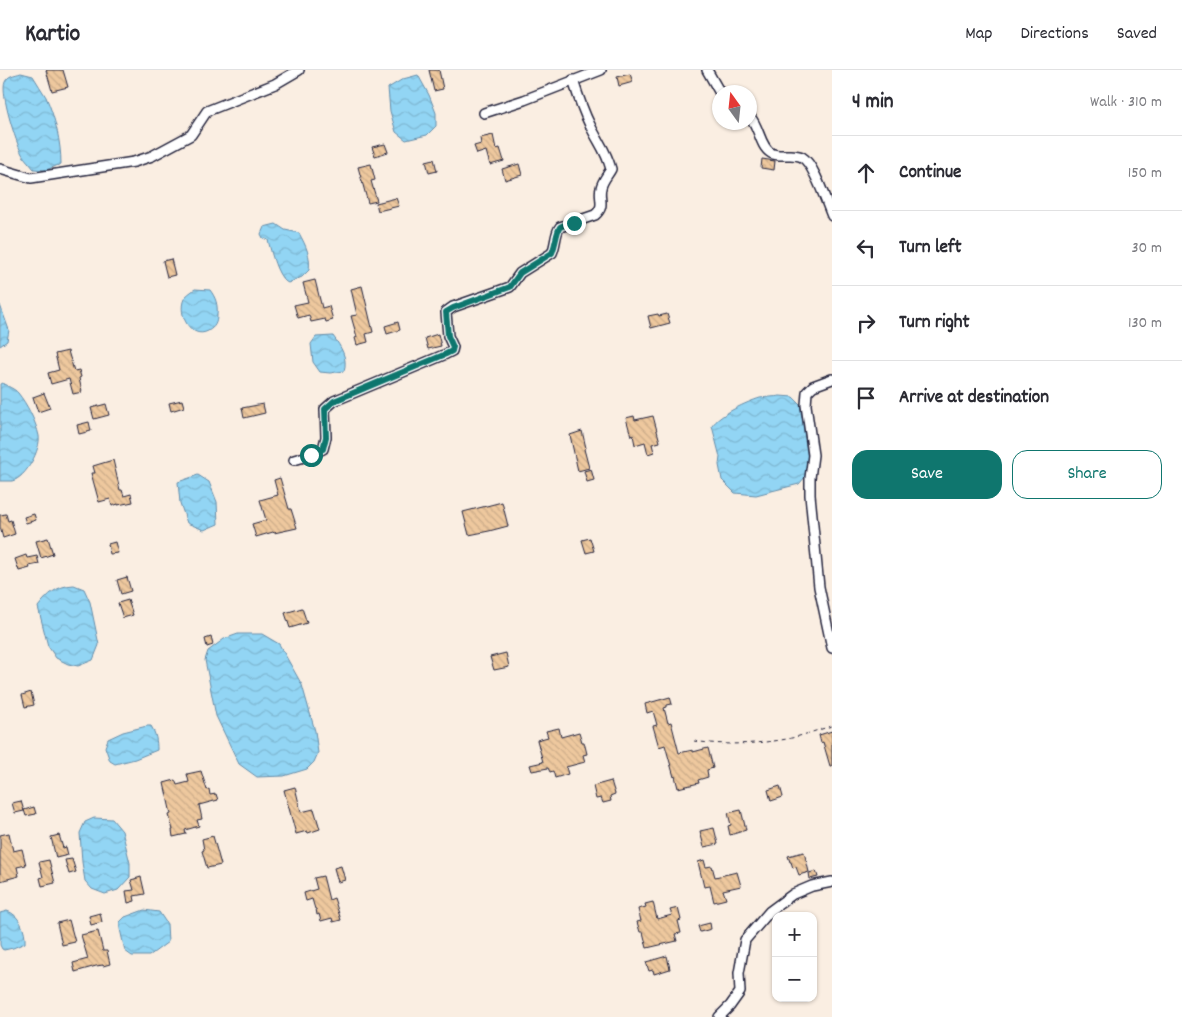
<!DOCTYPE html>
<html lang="en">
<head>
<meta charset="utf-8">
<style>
  body { margin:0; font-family:Dekko,sans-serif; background:#f2f2f3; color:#2b2b33 }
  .controls { position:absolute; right:15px; bottom:15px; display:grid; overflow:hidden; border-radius:10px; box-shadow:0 1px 4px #0004 }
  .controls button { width:45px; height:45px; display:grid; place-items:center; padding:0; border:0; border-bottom:1px solid #e1e1e2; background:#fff; color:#2b2b33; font:25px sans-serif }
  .compass { position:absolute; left:712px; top:15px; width:45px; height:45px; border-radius:50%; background:#fff; box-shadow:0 1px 4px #0004; rotate:345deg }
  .stop { position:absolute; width:15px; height:15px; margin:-11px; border:4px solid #0f766e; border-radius:50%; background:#fff }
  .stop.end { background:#0f766e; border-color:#fff; box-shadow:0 1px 5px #0008 }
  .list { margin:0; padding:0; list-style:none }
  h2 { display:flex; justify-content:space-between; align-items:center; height:65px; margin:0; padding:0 20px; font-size:21px }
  h2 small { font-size:16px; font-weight:400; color:#7c7c81 }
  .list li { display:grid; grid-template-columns:32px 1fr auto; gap:15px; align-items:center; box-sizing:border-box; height:75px; padding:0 20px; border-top:1px solid #e1e1e2 }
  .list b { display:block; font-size:19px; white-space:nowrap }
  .list em { font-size:16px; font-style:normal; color:#7c7c81 }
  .actions { display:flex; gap:10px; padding:15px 20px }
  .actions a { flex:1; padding:11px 0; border:1px solid #0f766e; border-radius:15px; text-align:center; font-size:18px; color:#0f766e }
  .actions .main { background:#0f766e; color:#fff }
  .icon { flex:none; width:28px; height:28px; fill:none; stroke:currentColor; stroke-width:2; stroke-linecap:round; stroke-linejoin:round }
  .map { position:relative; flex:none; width:832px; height:947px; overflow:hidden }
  header { display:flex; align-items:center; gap:30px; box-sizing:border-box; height:70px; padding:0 25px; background:#fff; border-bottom:1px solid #e1e1e2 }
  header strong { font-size:24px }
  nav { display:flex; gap:28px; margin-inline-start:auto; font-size:18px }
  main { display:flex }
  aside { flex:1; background:#fff }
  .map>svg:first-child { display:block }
  .water { fill:url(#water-waves); stroke:#658daa }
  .building { fill:url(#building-back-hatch); stroke:#22223b }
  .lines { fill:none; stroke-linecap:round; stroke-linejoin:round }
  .street-casing { stroke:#22223b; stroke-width:12 }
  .path { stroke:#22223b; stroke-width:1; stroke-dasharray:4 4; stroke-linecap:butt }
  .street { stroke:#fff; stroke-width:9 }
  .route { stroke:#0f766e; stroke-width:6 }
</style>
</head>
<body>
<header>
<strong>Kartio</strong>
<nav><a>Map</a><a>Directions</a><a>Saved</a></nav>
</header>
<main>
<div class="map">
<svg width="832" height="947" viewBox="0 0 832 947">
  <defs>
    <pattern id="water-waves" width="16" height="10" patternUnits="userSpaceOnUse" patternTransform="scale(1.25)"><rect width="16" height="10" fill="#92d5f4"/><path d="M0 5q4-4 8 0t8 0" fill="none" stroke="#7eb7d2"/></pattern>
    <pattern id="building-back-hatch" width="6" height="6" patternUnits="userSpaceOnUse" patternTransform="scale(1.25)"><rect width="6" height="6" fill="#eec89e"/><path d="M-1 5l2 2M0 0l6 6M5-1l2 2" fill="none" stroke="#ccac89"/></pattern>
  </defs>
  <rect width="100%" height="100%" fill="#faeee2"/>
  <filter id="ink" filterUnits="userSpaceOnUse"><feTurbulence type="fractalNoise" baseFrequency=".02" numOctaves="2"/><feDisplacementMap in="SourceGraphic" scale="10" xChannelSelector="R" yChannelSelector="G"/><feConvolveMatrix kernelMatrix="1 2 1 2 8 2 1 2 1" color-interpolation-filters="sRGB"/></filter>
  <g filter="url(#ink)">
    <!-- water -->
    <g class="water">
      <path d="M 21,3 L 33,6 C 37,13 42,20 46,27 C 55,47 61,72 61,94 L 46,100 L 34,99 C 30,94 25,89 22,84 C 16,72 0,24 5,12 C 8,5 15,5 21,3 Z"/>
      <path d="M 418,5 L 429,25 L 436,43 L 436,56 L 427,65 L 406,70 L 396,62 L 390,41 L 388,18 L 403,9 Z"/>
      <path d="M 276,154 L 285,160 L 299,163 C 306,176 311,186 309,200 L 302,207 L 288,213 C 277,208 271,181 268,170 L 263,168 L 261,164 L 264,157 Z"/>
      <path d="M 195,219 L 210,220 C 216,228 218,235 217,245 C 217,253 215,257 208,261 C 191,270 177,244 184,229 C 186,225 191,222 195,219 Z"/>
      <path d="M 0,235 L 9,260 L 7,271 L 0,276 Z"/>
      <path d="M 333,266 C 341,277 348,288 344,301 L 330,303 L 320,302 L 313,292 L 311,274 L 316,267 Z"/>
      <path d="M 2,313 C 7,316 15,319 18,323 C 27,334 36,352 39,366 C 41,379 26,408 12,411 C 8,411 4,411 0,411 L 0,314 Z"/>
      <path d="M 780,326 L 793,327 L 800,334 L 808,390 L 806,406 L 799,414 L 756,425 L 735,423 L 722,410 L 719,395 L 720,387 L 712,356 C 720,344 747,332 760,328 C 767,327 774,327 780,326 Z"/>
      <path d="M 198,405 L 209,412 L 217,432 L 218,454 L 204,460 L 187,453 L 180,433 L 178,412 Z"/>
      <path d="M 74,515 L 84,519 L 90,532 L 99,575 L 93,590 L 78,596 L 68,594 L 56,588 L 48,576 L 38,537 C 49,523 57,516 74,515 Z"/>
      <path d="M 238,564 L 262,564 L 279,574 L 302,615 L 315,661 L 318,683 L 314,692 L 307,699 L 284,706 L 257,707 L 239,694 L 216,646 L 205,590 L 208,581 L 224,569 Z"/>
      <path d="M 147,656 L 151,656 C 156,664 157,671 157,680 L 135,689 L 115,694 L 110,691 L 105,677 L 108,669 L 123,662 Z"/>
      <path d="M 94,748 L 112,749 L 122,761 L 130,793 L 130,807 L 118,820 L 105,824 L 92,819 L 85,811 L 82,792 L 80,763 L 85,752 Z"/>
      <path d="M 144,840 L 159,842 L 167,854 L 168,872 L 149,886 L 132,886 L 125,881 L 120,859 L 120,852 L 125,847 Z"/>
      <path d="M 7,841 C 19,844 26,861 25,873 L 13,878 L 4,880 L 2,879 L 0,875 L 0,843 Z"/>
    </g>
    <!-- building -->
    <g class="building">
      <path d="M 46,0 L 63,0 L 68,17 L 52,21 Z"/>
      <path d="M 429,0 L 439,0 L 443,19 L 434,21 Z"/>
      <path d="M 630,4 L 633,12 L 619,16 L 617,7 Z"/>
      <path d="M 493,65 L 496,79 L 500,78 L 504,91 L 490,95 L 486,81 L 477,84 L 474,76 L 481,74 L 480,68 Z"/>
      <path d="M 385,74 L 388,82 L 375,86 L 372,77 Z"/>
      <path d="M 434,89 L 437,101 L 429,103 L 426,91 Z"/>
      <path d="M 762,89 L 775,91 L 774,100 L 761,98 Z"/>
      <path d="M 371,94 L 375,110 L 371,111 L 377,131 L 368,133 L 358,97 Z"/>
      <path d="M 519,94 L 522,105 L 505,110 L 502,99 Z"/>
      <path d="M 396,128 L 399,136 L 378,141 L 376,133 Z"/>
      <path d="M 171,189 L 175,205 L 167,207 L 163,191 Z"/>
      <path d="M 315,210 L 322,238 L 329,236 L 333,250 L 326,252 L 325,249 L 311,252 L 309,245 L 298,248 L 294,235 L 308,232 L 303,213 Z"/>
      <path d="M 362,216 L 373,262 L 366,264 L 368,272 L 357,275 L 355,268 L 357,267 L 351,246 L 357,245 L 351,219 Z"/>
      <path d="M 658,244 L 659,246 L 667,244 L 670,253 L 651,258 L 648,246 Z"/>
      <path d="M 398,252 L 400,260 L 387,264 L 385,256 Z"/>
      <path d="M 438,264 L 441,276 L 428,279 L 425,268 Z"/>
      <path d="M 68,281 L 74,301 L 79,300 L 81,307 L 79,308 L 82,322 L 73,324 L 69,309 L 51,314 L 48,303 L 59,300 L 55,284 Z"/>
      <path d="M 44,323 L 50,338 L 38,342 L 33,327 Z"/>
      <path d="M 182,330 L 184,337 L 171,341 L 169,333 Z"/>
      <path d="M 106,334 L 109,345 L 94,349 L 91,338 Z"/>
      <path d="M 263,334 L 265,343 L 244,348 L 242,338 Z"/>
      <path d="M 634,346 L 635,350 L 653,346 L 660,372 L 652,374 L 654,382 L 648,384 L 645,372 L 635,375 L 633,365 L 631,366 L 626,348 Z"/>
      <path d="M 89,352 L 91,361 L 79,364 L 77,355 Z"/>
      <path d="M 582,361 L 586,378 L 584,379 L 589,398 L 578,401 L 570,365 Z"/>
      <path d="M 113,390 L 120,420 L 122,420 L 124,426 L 131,424 L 133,432 L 118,435 L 118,434 L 112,436 L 110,429 L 99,432 L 91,403 L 95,403 L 93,396 Z"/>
      <path d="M 591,399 L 594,410 L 587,412 L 584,401 Z"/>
      <path d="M 280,408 L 289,439 L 291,439 L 297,458 L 274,463 L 273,462 L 256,467 L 252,454 L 266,450 L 260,430 L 278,425 L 274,410 Z"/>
      <path d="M 502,432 L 508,456 L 489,461 L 469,465 L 463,442 Z"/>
      <path d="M 6,444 L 8,451 L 11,450 L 15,464 L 3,468 L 0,457 L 0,445 Z"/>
      <path d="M 34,444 L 36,450 L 26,453 L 24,447 Z"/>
      <path d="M 48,468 L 53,484 L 41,488 L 36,471 Z"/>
      <path d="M 590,468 L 594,481 L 586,483 L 582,470 Z"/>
      <path d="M 115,472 L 118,483 L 110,484 L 108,474 Z"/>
      <path d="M 26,485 L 27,488 L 37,486 L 39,494 L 29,496 L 30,498 L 19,501 L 15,489 Z"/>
      <path d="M 127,507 L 131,521 L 121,524 L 117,510 Z"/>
      <path d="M 128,530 L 133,545 L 123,548 L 118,533 Z"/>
      <path d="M 302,538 L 307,553 L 290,558 L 285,543 Z"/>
      <path d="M 211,567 L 213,575 L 207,577 L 205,569 Z"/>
      <path d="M 506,583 L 509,597 L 494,600 L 490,587 Z"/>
      <path d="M 31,622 L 34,635 L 25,637 L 22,625 Z"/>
      <path d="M 670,627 L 672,634 L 667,635 L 667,637 L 664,638 L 668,653 L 671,652 L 679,683 L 693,680 L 693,682 L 708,678 L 713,698 L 707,700 L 708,707 L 698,710 L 699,713 L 678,718 L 675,706 L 674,707 L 665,675 L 659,677 L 653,656 L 657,655 L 653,641 L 647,643 L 645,634 Z"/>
      <path d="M 559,658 L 561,667 L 579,662 L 582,672 L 584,672 L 587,684 L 583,685 L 585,692 L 566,697 L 568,704 L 555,708 L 553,701 L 550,702 L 548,698 L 532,701 L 530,695 L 543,692 L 537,670 L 548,667 L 546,661 Z"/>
      <path d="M 832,661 L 832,696 L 830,696 L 823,672 L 821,673 L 819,665 Z"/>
      <path d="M 201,701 L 207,720 L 209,719 L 210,725 L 216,724 L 218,730 L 199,735 L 202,749 L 197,750 L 199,756 L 185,760 L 186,764 L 173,767 L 172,760 L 173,760 L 169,745 L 171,744 L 164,713 L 175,710 L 177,715 L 189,712 L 187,704 Z"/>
      <path d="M 611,711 L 615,724 L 610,726 L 611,731 L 603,733 L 601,728 L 596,729 L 593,716 Z"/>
      <path d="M 780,716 L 783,727 L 771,731 L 768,720 Z"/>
      <path d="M 295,717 L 301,742 L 314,739 L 320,759 L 308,763 L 307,761 L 296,764 L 284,720 Z"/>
      <path d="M 21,731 L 24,741 L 15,743 L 12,733 Z"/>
      <path d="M 34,737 L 36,744 L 26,746 L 24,740 Z"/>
      <path d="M 741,740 L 746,760 L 730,765 L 728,756 L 731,755 L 728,743 Z"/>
      <path d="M 714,758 L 718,774 L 704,777 L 700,761 Z"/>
      <path d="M 9,763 L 13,781 L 22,779 L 26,795 L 17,797 L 19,806 L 0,811 L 0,765 Z"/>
      <path d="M 59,765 L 63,778 L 66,777 L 68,785 L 56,788 L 51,767 Z"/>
      <path d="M 213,766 L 221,795 L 207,798 L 202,781 L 204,780 L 202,769 Z"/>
      <path d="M 804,782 L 809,802 L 799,805 L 796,797 L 793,798 L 791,792 L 790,792 L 788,786 Z"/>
      <path d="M 72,789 L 76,802 L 69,804 L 65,790 Z"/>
      <path d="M 49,790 L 55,813 L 42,816 L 40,808 L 43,807 L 39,792 Z"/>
      <path d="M 704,790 L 706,797 L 712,796 L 715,807 L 737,802 L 741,816 L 723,820 L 726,829 L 714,832 L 710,816 L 704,817 L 698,792 Z"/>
      <path d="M 341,796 L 345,810 L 338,812 L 334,798 Z"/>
      <path d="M 816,801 L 818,807 L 810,809 L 809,803 Z"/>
      <path d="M 323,806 L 329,830 L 334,828 L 341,850 L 333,852 L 332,848 L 321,851 L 319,844 L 317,845 L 316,839 L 315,839 L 312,829 L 306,831 L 304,823 L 317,819 L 314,808 Z"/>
      <path d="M 141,807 L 145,824 L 134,826 L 135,831 L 128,833 L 126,821 L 134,820 L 131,810 Z"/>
      <path d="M 653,832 L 657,849 L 672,845 L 670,840 L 678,838 L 681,850 L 678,851 L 681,863 L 675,864 L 677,871 L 647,878 L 643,862 L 640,862 L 637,852 L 641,851 L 638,839 L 646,837 L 645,834 Z"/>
      <path d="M 100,843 L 102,852 L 91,855 L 89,846 Z"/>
      <path d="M 69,850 L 75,872 L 62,875 L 57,853 Z"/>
      <path d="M 710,853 L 711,859 L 700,862 L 698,856 Z"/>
      <path d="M 98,861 L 103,881 L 107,881 L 110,894 L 103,896 L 103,895 L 96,896 L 75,902 L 73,893 L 88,889 L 81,865 Z"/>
      <path d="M 667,886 L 670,899 L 654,904 L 653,900 L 649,901 L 646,892 Z"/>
    </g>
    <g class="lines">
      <defs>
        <g id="street">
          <path d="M 707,0 L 720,23"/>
          <path d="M 484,43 L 524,30 L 601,0"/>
          <path d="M 750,47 C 759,56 760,77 771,83 C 780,88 793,82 802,87 C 814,94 826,132 832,146"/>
          <path d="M 0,99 L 31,108 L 134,92 L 152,86 L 191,65 L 207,41 L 275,14 L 299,0"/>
          <path d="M 832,309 L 813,316 L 807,322 L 806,335 L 813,385 L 810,408 L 810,425 L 819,517 L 832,578"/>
          <path d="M 294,390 L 311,385 L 323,379 L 326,367 L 325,339 L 334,331 L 446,284 L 452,281 L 453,277 L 448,266 L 446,242 L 453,237 L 510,217 L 520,203 L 552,183 C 556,175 555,163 560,157 L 595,145 C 606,136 598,128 601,118 C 602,111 608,105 611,99 C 606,80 598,72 590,55 C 583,41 578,26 573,10"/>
          <path d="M 719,947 L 730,936 L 740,922 L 739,903 L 745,870 L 770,841 L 793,824 L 812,816 L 832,812"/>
        </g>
      </defs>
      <!-- street casing -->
      <use href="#street" class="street-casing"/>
      <!-- path -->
      <path class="path" d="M 694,671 C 724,676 757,674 787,669 C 802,666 817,660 832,656"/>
      <!-- street -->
      <use href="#street" class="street"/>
    </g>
  </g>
  <g class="lines" filter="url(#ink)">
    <!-- route -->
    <path class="route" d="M 311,385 L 323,379 L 326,367 L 325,339 L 334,331 L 446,284 L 452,281 L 453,277 L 448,266 L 446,242 L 453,238 L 510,217 L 520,203 L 552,183 C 555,177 557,160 560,157 C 563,155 570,154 574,153"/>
  </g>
</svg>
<div class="controls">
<button>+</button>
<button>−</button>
</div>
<svg class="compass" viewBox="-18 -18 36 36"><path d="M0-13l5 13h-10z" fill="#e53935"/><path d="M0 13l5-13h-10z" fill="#7c7c81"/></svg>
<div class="stop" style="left:311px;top:385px"></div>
<div class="stop end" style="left:574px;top:153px"></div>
</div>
<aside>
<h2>4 min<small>Walk · 310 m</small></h2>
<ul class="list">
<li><svg class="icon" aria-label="ahead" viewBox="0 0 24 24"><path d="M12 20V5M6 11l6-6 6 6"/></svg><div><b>Continue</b></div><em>150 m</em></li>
<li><svg class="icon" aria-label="left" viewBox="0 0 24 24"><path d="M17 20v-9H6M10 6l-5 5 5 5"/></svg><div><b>Turn left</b></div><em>30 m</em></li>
<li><svg class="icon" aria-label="right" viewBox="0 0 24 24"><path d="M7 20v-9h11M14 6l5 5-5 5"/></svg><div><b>Turn right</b></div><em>130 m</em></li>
<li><svg class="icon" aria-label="arrive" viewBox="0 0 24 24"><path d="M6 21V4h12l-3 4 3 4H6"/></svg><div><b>Arrive at destination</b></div></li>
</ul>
<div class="actions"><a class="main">Save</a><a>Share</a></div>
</aside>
</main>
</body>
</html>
